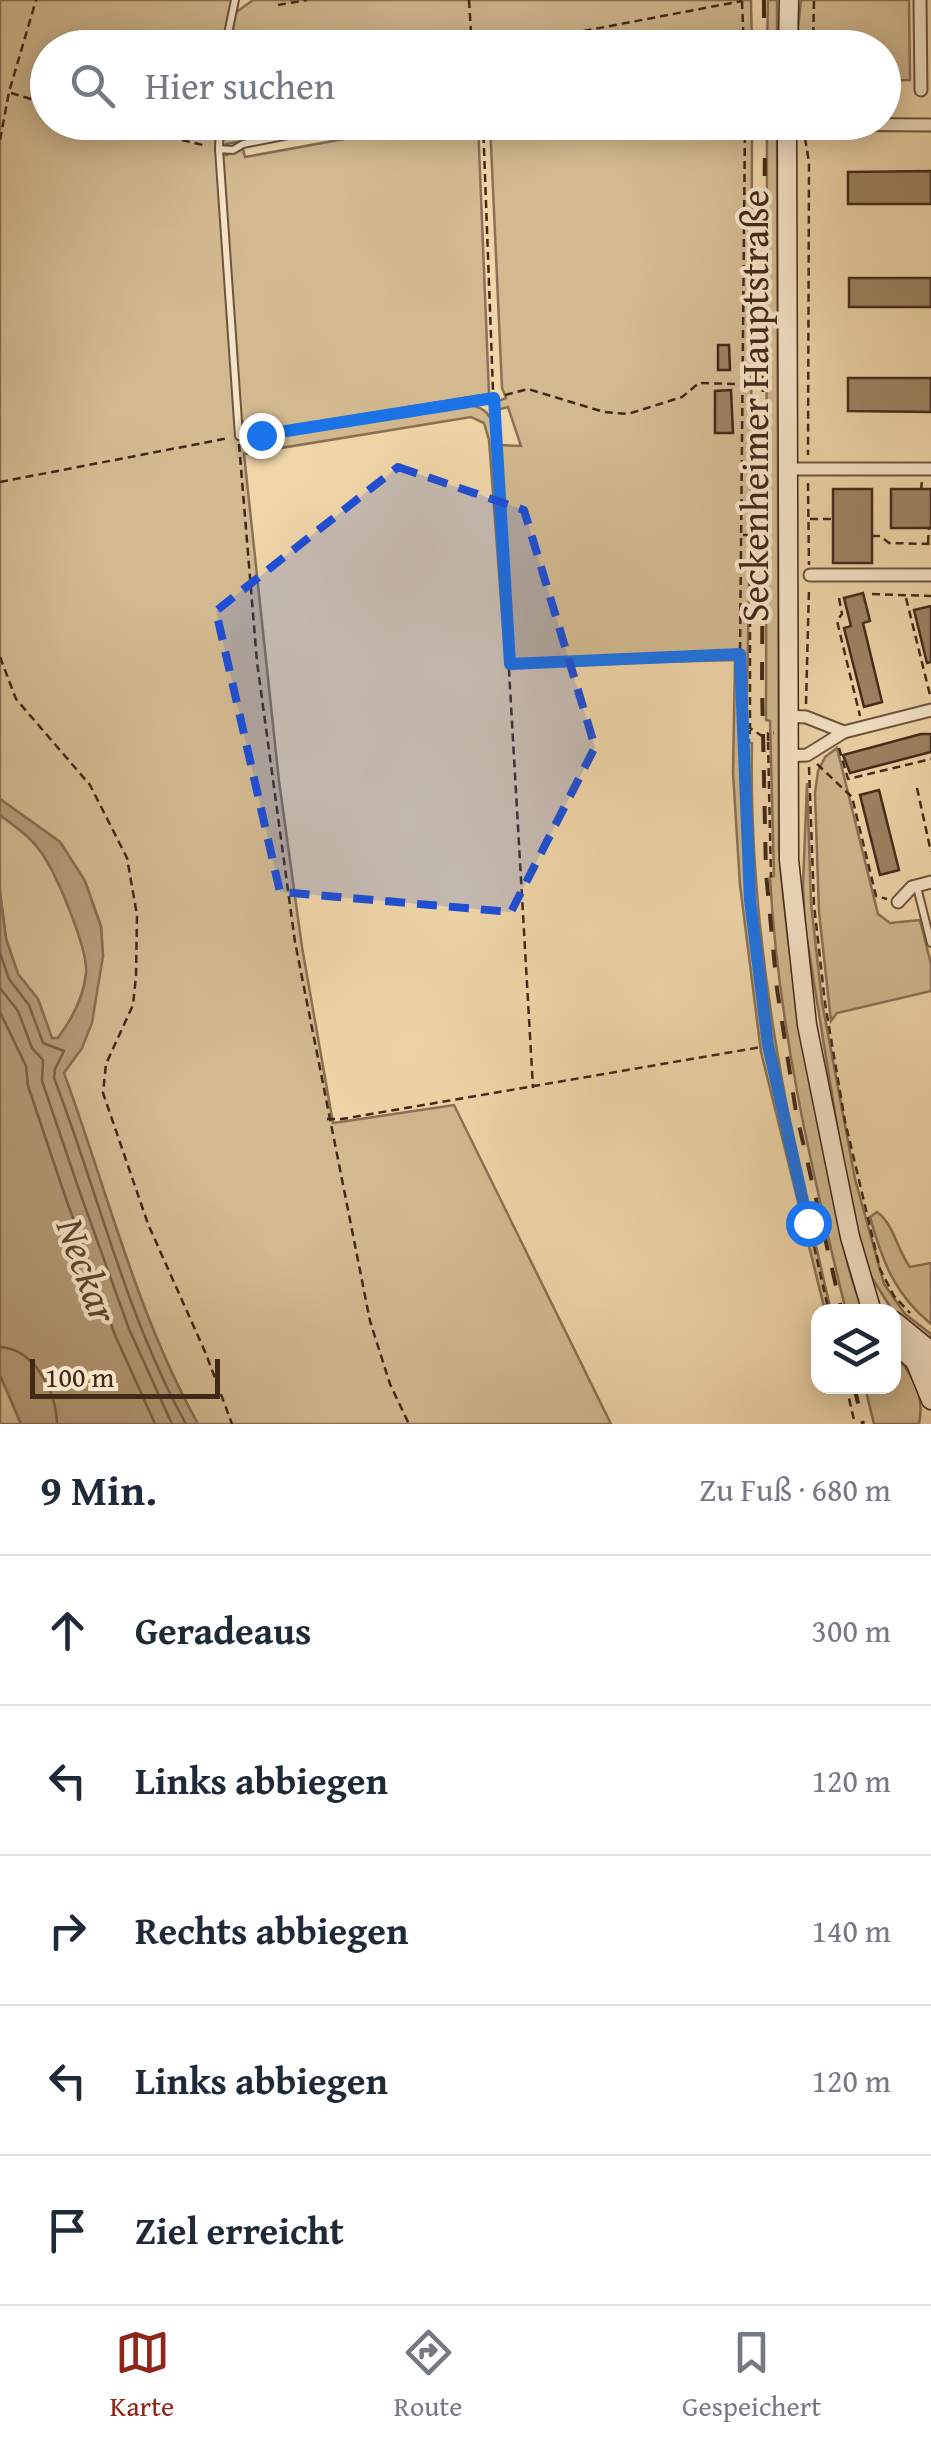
<!DOCTYPE html>
<html lang="de">
<head>
<meta charset="utf-8">
<style>
  body { margin:0; font-family:"Gentium Book Plus",serif; background:#f2f2f3; color:#1f2937 }
  .controls { position:absolute; right:30px; bottom:30px; display:grid; overflow:hidden; border-radius:20px; box-shadow:0 5px 25px #0003 }
  .controls button { width:90px; height:90px; display:grid; place-items:center; padding:0; border:0; border-bottom:2px solid #e0e1e3; background:#fff; color:#1f2937; font:50px sans-serif }
  .scale { position:absolute; left:30px; bottom:25px; width:190px; box-sizing:border-box; padding-left:10px; border:5px solid #412918; border-top:0; font-size:28px; line-height:35px; white-space:nowrap; color:#412918; -webkit-text-stroke:8px #f5e4c7; paint-order:stroke }
  .stop { position:absolute; width:30px; height:30px; margin:-22px; border:8px solid #1a73e8; border-radius:50%; background:#fff }
  .stop.end { background:#1a73e8; border-color:#fff; box-shadow:0 2px 10px #0008 }
  .list { margin:0; padding:0; list-style:none }
  h2 { display:flex; justify-content:space-between; align-items:center; height:130px; margin:0; padding:0 40px; font-size:42px }
  h2 small { font-size:32px; font-weight:400; color:#747a83 }
  .list li { display:grid; grid-template-columns:65px 1fr auto; gap:30px; align-items:center; box-sizing:border-box; height:150px; padding:0 40px; border-top:2px solid #e0e1e3 }
  .list b { display:block; font-size:38px; white-space:nowrap }
  .list em { font-size:32px; font-style:normal; color:#747a83 }
  .icon { flex:none; width:55px; height:55px; fill:none; stroke:currentColor; stroke-width:2; stroke-linecap:round; stroke-linejoin:round }
  .map { position:relative; flex:none; width:931px; height:1424px; overflow:hidden }
  .search { position:absolute; background:#fff; box-shadow:0 5px 25px #0003; left:30px; right:30px; top:30px; height:110px; display:flex; align-items:center; gap:25px; box-sizing:border-box; padding:0 35px; border-radius:55px; color:#747a83; font-size:38px }
  .sheet { height:880px; background:#fff }
  nav { display:flex; justify-content:space-around; align-items:center; box-sizing:border-box; height:140px; border-top:2px solid #e0e1e3; background:#fff; font-size:28px; color:#747a83 }
  nav a { display:grid; justify-items:center; gap:5px }
  nav .on { color:#8f2418 }
  .map>svg:first-child { display:block }
  .green { fill:#d2b990; stroke:#8a7154; stroke-width:2.5 }
  .water { fill:#b49b78; stroke:#866d52; stroke-width:2.5 }
  .lines { fill:none; stroke-linecap:round; stroke-linejoin:round }
  .shore { stroke:#7a6248; stroke-width:2.5 }
  .building { fill:#9c8363; stroke:#412918; stroke-width:2.5 }
  .service-casing { stroke:#6d543c; stroke-width:10 }
  .minor-casing { stroke:#6d543c; stroke-width:15 }
  .secondary-casing { stroke:#412918; stroke-width:21 }
  .path { stroke:#412918; stroke-width:2.5; stroke-dasharray:8 5; stroke-linecap:butt }
  .service { stroke:#f5e4c7; stroke-width:6 }
  .minor { stroke:#f5e4c7; stroke-width:11 }
  .secondary { stroke:#f5e4c7; stroke-width:18 }
  .rail { stroke:#412918; stroke-width:4; stroke-dasharray:18 18; stroke-linecap:butt }
  .route { stroke:#1a73e8; stroke-width:12 }
  .marked { fill:#1d4ed8; fill-opacity:0.2; stroke:#1d4ed8; stroke-width:8; stroke-dasharray:20 12; stroke-linejoin:round }
  .labels { text-anchor:middle; dominant-baseline:central; stroke-width:8; stroke-linejoin:round; paint-order:stroke }
  .street-label { font-size:38px; fill:#412918; stroke:#f5e4c7 }
  .water-label { font-size:40px; font-style:italic; fill:#5e4630; stroke:#f5e4c7 }
</style>
</head>
<body>
<div class="map">
<svg width="931" height="1424" viewBox="0 0 931 1424">
  <rect width="100%" height="100%" fill="#f0d6a9"/>
  <filter id="stains"><feTurbulence type="fractalNoise" baseFrequency=".002" numOctaves="4"/><feColorMatrix values="0 0 0 0 .2 0 0 0 0 .09 0 0 0 0 .02 0 0 0 .5 -.17"/></filter>
  <radialGradient id="worn" r=".72"><stop offset=".6" stop-color="#630" stop-opacity="0"/><stop offset="1" stop-color="#630" stop-opacity=".3"/></radialGradient>
  <!-- green -->
  <g class="green">
    <path d="M 0,0 L 235,0 L 238,11 L 253,0 L 751,0 L 752,47 L 48,48 L 48,122 L 340,123 L 226,144 L 226,155 L 243,149 L 245,157 L 432,123 L 478,123 L 489,394 L 260,431 L 246,427 L 241,419 L 243,441 L 469,405 C 493,408 493,424 495,445 L 521,446 L 508,407 L 497,410 L 496,402 L 506,398 L 502,388 L 490,123 L 752,123 L 751,486 L 746,742 L 752,743 C 748,936 787,1124 831,1311 L 825,1311 L 761,1052 L 740,885 L 733,773 L 735,660 L 506,666 L 489,440 L 484,423 L 471,417 L 244,454 L 279,781 L 302,947 L 333,1123 L 454,1105 L 611,1424 L 198,1424 C 137,1315 107,1190 63,1073 L 82,1048 L 103,956 L 101,926 L 85,881 L 60,842 L 0,799 Z"/>
    <path d="M 768,0 L 777,0 L 777,47 L 767,47 Z"/>
    <path d="M 801,0 L 909,0 L 910,80 L 884,81 L 884,48 L 803,47 L 798,29 Z"/>
    <path d="M 777,122 L 779,849 C 788,965 807,1078 832,1192 C 841,1231 847,1275 864,1311 L 846,1311 C 811,1168 778,1025 770,877 L 774,876 L 770,721 L 766,720 L 767,123 Z"/>
    <path d="M 837,748 L 878,914 L 890,923 L 920,920 L 931,964 L 931,991 L 837,1013 L 831,1021 L 819,912 L 815,793 L 818,771 L 825,757 Z"/>
    <path d="M 807,783 L 811,903 L 822,1002 L 855,1179 L 884,1284 L 905,1314 L 931,1334 L 931,1342 L 894,1313 L 867,1270 L 846,1181 L 805,927 L 803,886 Z"/>
    <path d="M 0,815 C 17,828 34,839 45,858 C 59,879 89,951 86,974 C 83,998 72,1019 58,1038 L 52,1039 L 38,999 L 18,974 L 6,939 L 0,892 Z"/>
    <path d="M 877,1212 C 894,1224 897,1250 910,1267 L 931,1263 L 931,1324 C 895,1295 882,1261 870,1217 Z"/>
    <path d="M 894,1354 C 913,1375 925,1394 919,1424 L 874,1424 L 865,1387 L 894,1386 Z"/>
    <path d="M 0,1375 L 21,1424 L 0,1424 Z"/>
  </g>
  <!-- water -->
  <path class="water" d="M 0,799 L 60,842 L 85,881 L 101,927 L 103,956 L 92,1023 L 82,1048 L 64,1073 C 107,1190 137,1315 198,1424 L 21,1424 L 0,1375 L 0,892 L 6,939 L 18,974 L 38,999 L 52,1038 L 58,1038 C 72,1019 84,998 86,974 C 89,951 58,879 45,858 C 34,839 17,828 0,815 Z"/>
  <g class="lines">
    <!-- shore -->
    <g class="shore">
      <path d="M 0,953 L 9,979 L 29,1005 L 43,1043 L 64,1051 L 55,1069 L 54,1078 C 98,1192 126,1316 186,1424"/>
      <path d="M 0,988 L 18,1011 L 32,1048 L 43,1060 L 42,1081 L 79,1190 L 129,1329 L 172,1424"/>
      <path d="M 0,1012 L 26,1066 L 28,1086 L 65,1196 L 115,1335 L 155,1424"/>
      <path d="M 0,1347 C 35,1349 56,1392 57,1424"/>
    </g>
  </g>
  <!-- building -->
  <g class="building">
    <path d="M 931,171 L 931,204 L 848,204 L 848,172 Z"/>
    <rect x="849" y="278" width="82" height="29"/>
    <path d="M 718,345 L 729,345 L 730,370 L 718,370 Z"/>
    <path d="M 848,378 L 931,378 L 931,412 L 848,411 Z"/>
    <path d="M 731,390 L 733,433 L 715,433 L 715,391 Z"/>
    <rect x="833" y="489" width="39" height="74"/>
    <rect x="891" y="489" width="40" height="39"/>
    <path d="M 863,593 L 870,621 L 863,623 L 882,702 L 864,707 L 844,628 L 851,626 L 844,598 Z"/>
    <path d="M 931,606 L 931,662 L 927,663 L 914,610 Z"/>
    <path d="M 921,734 L 931,734 L 931,752 L 850,773 L 843,755 Z"/>
    <path d="M 879,790 L 899,870 L 880,875 L 860,795 Z"/>
  </g>
  <g class="lines">
    <defs>
      <g id="service">
        <path d="M 225,48 L 235,0"/>
        <path d="M 220,122 L 219,149 L 239,436 L 261,435 L 494,398"/>
        <path d="M 219,149 L 233,150 L 243,144 L 354,122"/>
        <path d="M 917,887 L 931,943"/>
      </g>
      <g id="minor">
        <path d="M 920,0 L 921,90"/>
        <path d="M 787,124 L 931,125"/>
        <path d="M 788,469 L 931,469"/>
        <path d="M 810,575 L 931,575"/>
        <path d="M 786,716 L 806,717 L 844,732"/>
        <path d="M 786,756 L 807,755 L 844,732 L 931,710"/>
        <path d="M 898,902 L 912,887 L 931,882"/>
      </g>
      <g id="secondary">
        <path d="M 788,48 L 789,0"/>
        <path d="M 787,122 L 789,860 L 807,1025 L 850,1237 L 872,1312"/>
        <path d="M 894,1321 L 931,1351"/>
        <path d="M 894,1342 L 915,1361 L 931,1368"/>
        <path d="M 915,1361 L 931,1400"/>
      </g>
    </defs>
    <!-- service casing -->
    <use href="#service" class="service-casing"/>
    <!-- minor casing -->
    <use href="#minor" class="minor-casing"/>
    <!-- secondary casing -->
    <use href="#secondary" class="secondary-casing"/>
    <!-- path -->
    <g class="path">
      <path d="M 469,0 L 472,48"/>
      <path d="M 742,1 L 744,48"/>
      <path d="M 278,5 L 307,0"/>
      <path d="M 494,48 L 742,1"/>
      <path d="M 813,48 L 814,0"/>
      <path d="M 11,93 L 48,104"/>
      <path d="M 106,122 L 207,146"/>
      <path d="M 483,122 L 493,391"/>
      <path d="M 745,122 L 740,654 L 750,900 L 768,1045 L 829,1312"/>
      <path d="M 805,138 L 809,162 L 808,455"/>
      <path d="M 0,140 L 9,92 L 36,0"/>
      <path d="M 505,395 L 528,389 L 604,412 L 628,414 L 682,397 L 699,383 L 739,384"/>
      <path d="M 494,409 L 533,1088"/>
      <path d="M 239,444 L 257,662 L 295,942 L 370,1321 L 390,1384 L 409,1424"/>
      <path d="M 0,482 L 229,438"/>
      <path d="M 808,483 L 809,565"/>
      <path d="M 921,490 L 922,481"/>
      <path d="M 810,519 L 833,519"/>
      <path d="M 743,535 L 750,535 L 750,728 L 768,740 L 768,733 L 774,733"/>
      <path d="M 872,536 L 880,536 L 889,543 L 931,544"/>
      <path d="M 928,543 L 929,528"/>
      <path d="M 872,594 L 931,596"/>
      <path d="M 839,598 L 842,614 L 837,621 L 860,716"/>
      <path d="M 906,598 L 931,699"/>
      <path d="M 0,657 L 16,699 L 90,785 L 127,858 L 137,915 L 136,976 L 133,1005 L 106,1064 L 103,1093 L 148,1224 L 206,1354 L 232,1424"/>
      <path d="M 511,664 L 738,654"/>
      <path d="M 806,704 L 809,588"/>
      <path d="M 743,740 L 749,741 L 750,730"/>
      <path d="M 768,742 L 771,877"/>
      <path d="M 839,748 L 848,779 L 931,759"/>
      <path d="M 817,764 L 852,797 L 876,896 L 887,899"/>
      <path d="M 809,767 L 814,905 L 825,1003 L 845,1121 L 880,1269 L 894,1296 L 910,1313"/>
      <path d="M 917,788 L 931,852"/>
      <path d="M 327,1119 L 342,1119 L 767,1046"/>
      <path d="M 846,1386 L 855,1424"/>
    </g>
    <!-- service -->
    <use href="#service" class="service"/>
    <!-- minor -->
    <use href="#minor" class="minor"/>
    <!-- secondary -->
    <use href="#secondary" class="secondary"/>
    <!-- rail -->
    <g class="rail">
      <path d="M 764,0 L 764,48"/>
      <path d="M 765,122 L 762,685 L 766,873 L 777,989 L 796,1112 L 842,1312"/>
      <path d="M 854,1386 L 863,1424"/>
    </g>
  </g>
  <g class="lines">
    <!-- route -->
    <path class="route" d="M 261,435 L 494,398 L 510,664 L 740,654 L 750,900 L 768,1045 L 808,1223"/>
  </g>
  <!-- marked area -->
  <path class="marked" d="M 398,467 L 524,510 L 595,747 L 511,912 L 280,892 L 216,611 Z"/>
  <g class="labels">
    <!-- street labels -->
    <g class="street-label">
      <text transform="translate(754 406) rotate(-90)">Seckenheimer Hauptstraße</text>
    </g>
    <!-- water labels -->
    <g class="water-label">
      <text transform="translate(88 1270) rotate(70)">Neckar</text>
    </g>
  </g>
  <rect width="100%" height="100%" filter="url(#stains)"/>
  <rect width="100%" height="100%" fill="url(#worn)"/>
</svg>
<div class="controls">
<button><svg class="icon" aria-label="layers" viewBox="0 0 24 24"><path d="M12 4l9 5-9 5-9-5zM3 14l9 5 9-5"/></svg></button>
</div>
<div class="scale">100 m</div>
<div class="stop" style="left:808px;top:1223px"></div>
<div class="stop end" style="left:261px;top:435px"></div>
<div class="search"><svg class="icon" aria-label="search" viewBox="0 0 24 24"><circle cx="10" cy="10" r="6"/><path d="M15 15l6 6"/></svg>Hier suchen</div>
</div>
<section class="sheet">
<h2>9 Min.<small>Zu Fuß · 680 m</small></h2>
<ul class="list">
<li><svg class="icon" aria-label="ahead" viewBox="0 0 24 24"><path d="M12 20V5M6 11l6-6 6 6"/></svg><div><b>Geradeaus</b></div><em>300 m</em></li>
<li><svg class="icon" aria-label="left" viewBox="0 0 24 24"><path d="M17 20v-9H6M10 6l-5 5 5 5"/></svg><div><b>Links abbiegen</b></div><em>120 m</em></li>
<li><svg class="icon" aria-label="right" viewBox="0 0 24 24"><path d="M7 20v-9h11M14 6l5 5-5 5"/></svg><div><b>Rechts abbiegen</b></div><em>140 m</em></li>
<li><svg class="icon" aria-label="left" viewBox="0 0 24 24"><path d="M17 20v-9H6M10 6l-5 5 5 5"/></svg><div><b>Links abbiegen</b></div><em>120 m</em></li>
<li><svg class="icon" aria-label="arrive" viewBox="0 0 24 24"><path d="M6 21V4h12l-3 4 3 4H6"/></svg><div><b>Ziel erreicht</b></div></li>
</ul>
</section>
<nav>
<a class="on"><svg class="icon" aria-label="map" viewBox="0 0 24 24"><path d="M3 6l6-2 6 2 6-2v14l-6 2-6-2-6 2zM9 4v14M15 6v14"/></svg>Karte</a>
<a><svg class="icon" aria-label="directions" viewBox="0 0 24 24"><path d="M12 3l9 9-9 9-9-9zM9 14v-3h6M13 9l2 2-2 2"/></svg>Route</a>
<a><svg class="icon" aria-label="saved" viewBox="0 0 24 24"><path d="M7 4h10v16l-5-4-5 4z"/></svg>Gespeichert</a>
</nav>
</body>
</html>
